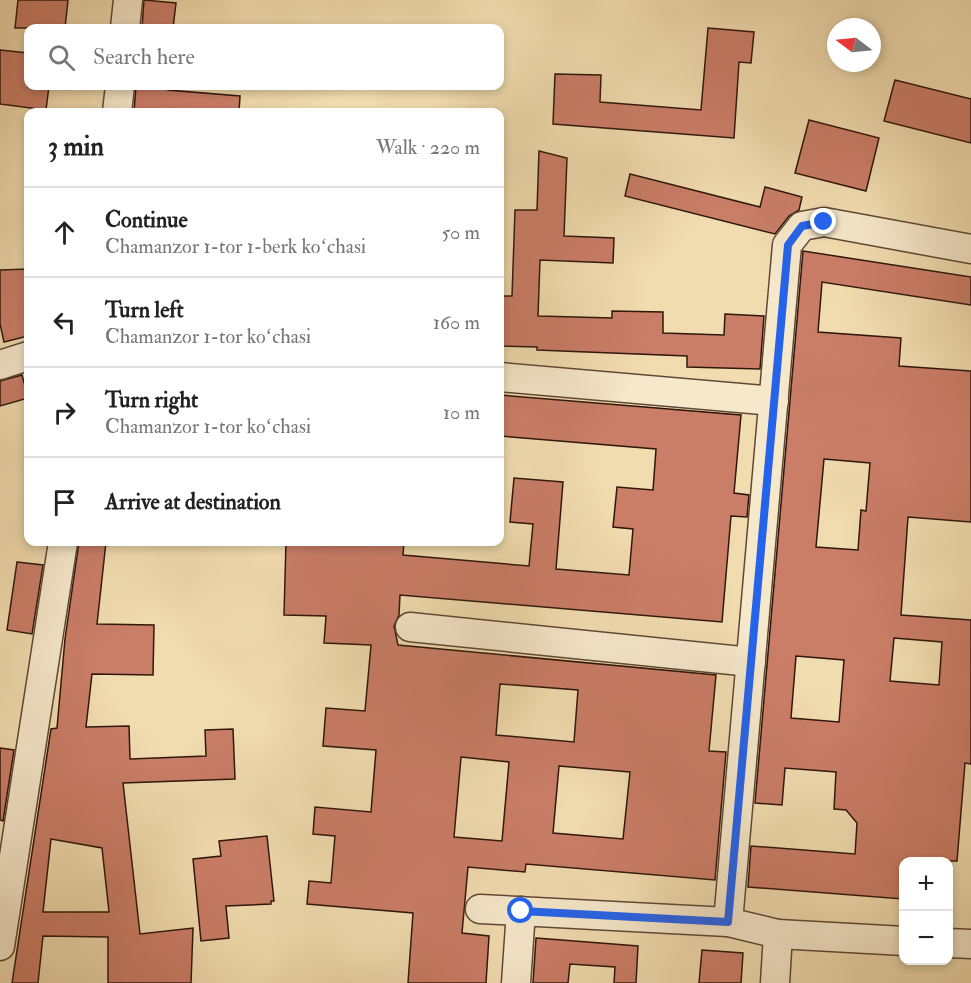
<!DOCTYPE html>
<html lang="en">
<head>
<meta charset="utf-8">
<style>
  body { margin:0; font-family:"IM FELL Double Pica",serif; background:#f6f6f6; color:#222 }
  .controls { position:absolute; right:18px; bottom:18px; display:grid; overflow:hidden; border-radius:12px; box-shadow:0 3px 9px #0003 }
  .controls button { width:54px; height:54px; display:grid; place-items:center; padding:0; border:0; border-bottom:2px solid #e0e0e0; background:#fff; color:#222; font:30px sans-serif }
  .compass { position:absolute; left:827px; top:18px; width:54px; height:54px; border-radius:50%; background:#fff; box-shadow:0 3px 9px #0003; rotate:286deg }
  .stop { position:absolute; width:18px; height:18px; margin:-14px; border:4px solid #2563eb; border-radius:50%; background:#fff }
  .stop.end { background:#2563eb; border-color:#fff; box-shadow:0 2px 6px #0008 }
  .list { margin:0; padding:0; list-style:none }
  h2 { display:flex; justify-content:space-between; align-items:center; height:78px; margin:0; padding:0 24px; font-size:26px }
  h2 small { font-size:20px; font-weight:400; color:#767676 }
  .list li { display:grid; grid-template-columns:39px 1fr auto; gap:18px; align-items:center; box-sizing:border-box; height:90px; padding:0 24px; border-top:2px solid #e0e0e0 }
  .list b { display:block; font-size:22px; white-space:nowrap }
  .list p { margin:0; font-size:20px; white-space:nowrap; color:#767676 }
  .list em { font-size:20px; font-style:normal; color:#767676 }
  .icon { flex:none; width:33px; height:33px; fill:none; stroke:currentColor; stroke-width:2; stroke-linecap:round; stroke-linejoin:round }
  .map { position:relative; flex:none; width:971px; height:983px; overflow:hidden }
  .search { position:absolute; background:#fff; box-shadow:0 3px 9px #0003; left:24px; top:24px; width:480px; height:66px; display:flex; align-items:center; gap:15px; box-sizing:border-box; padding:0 21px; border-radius:12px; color:#767676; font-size:22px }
  .panel { position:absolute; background:#fff; box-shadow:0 3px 9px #0003; left:24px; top:108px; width:480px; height:438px; border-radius:12px }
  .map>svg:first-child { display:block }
  .building { fill:#ca7d67; stroke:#2f170c; stroke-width:1.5; fill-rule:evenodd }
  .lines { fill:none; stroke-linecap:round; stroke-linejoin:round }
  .minor-casing { stroke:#604835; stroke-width:31 }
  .minor { stroke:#f6e8cb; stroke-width:28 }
  .route { stroke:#2563eb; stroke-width:8 }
</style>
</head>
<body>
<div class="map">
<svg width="971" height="983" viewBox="0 0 971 983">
  <rect width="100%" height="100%" fill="#f1dcaf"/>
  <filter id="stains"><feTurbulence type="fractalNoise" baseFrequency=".00333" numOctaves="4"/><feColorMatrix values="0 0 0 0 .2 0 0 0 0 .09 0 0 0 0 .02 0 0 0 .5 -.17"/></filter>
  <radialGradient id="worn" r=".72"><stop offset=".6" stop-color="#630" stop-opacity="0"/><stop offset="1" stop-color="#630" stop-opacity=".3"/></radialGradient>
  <!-- building -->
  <g class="building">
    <path d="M 18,0 L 68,0 L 65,28 L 15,28 Z"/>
    <path d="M 144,0 L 176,3 L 173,28 L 142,28 Z"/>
    <path d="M 708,28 L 754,32 L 751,63 L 739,62 L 734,138 L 553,124 L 555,74 L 601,75 L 600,102 L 701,110 Z"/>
    <path d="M 0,50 L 28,53 L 28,86 L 49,86 L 46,110 L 0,104 Z"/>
    <path d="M 895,80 L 971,99 L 971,143 L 884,121 Z"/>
    <path d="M 136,86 L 168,86 L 168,90 L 240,96 L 239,112 L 134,112 Z"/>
    <path d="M 809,120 L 879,138 L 866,191 L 795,173 Z"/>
    <path d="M 539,151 L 567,158 L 564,236 L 614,238 L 613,263 L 540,260 L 538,316 L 612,318 L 612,311 L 663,312 L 663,333 L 724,335 L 725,314 L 764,316 L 760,369 L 687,367 L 687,356 L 537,350 L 537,347 L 500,346 L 500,296 L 512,296 L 515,210 L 537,210 Z"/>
    <path d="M 630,174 L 760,207 L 765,187 L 802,197 L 799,210 L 789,216 L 775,234 L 625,196 Z"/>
    <path d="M 803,251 L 971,277 L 971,305 L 822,282 L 818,332 L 901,338 L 899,366 L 971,371 L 971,522 L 908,517 L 901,615 L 971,620 L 971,764 L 965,763 L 957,861 L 903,861 L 903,899 L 748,887 L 751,846 L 855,854 L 857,823 L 846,810 L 834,809 L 836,772 L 785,768 L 782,805 L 755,803 ZM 824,459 L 870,463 L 866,511 L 861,510 L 858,550 L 816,547 ZM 894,638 L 942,642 L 939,685 L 890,681 ZM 796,656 L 844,660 L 839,722 L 791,718 Z"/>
    <path d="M 28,269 L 28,336 L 4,342 L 0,324 L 0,270 Z"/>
    <path d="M 22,375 L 28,398 L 0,406 L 0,381 Z"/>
    <path d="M 500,395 L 741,415 L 734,493 L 749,495 L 747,517 L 731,516 L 722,622 L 400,595 L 399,615 L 394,626 L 398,645 L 716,675 L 709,751 L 726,752 L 715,880 L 526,864 L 525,872 L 468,867 L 462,933 L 489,936 L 486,983 L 408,983 L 413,913 L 307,904 L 309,881 L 331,883 L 335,836 L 313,834 L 315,807 L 371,812 L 376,750 L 323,746 L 326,708 L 365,711 L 371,645 L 324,643 L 326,616 L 284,615 L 286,542 L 404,542 L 403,555 L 529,566 L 533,524 L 510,522 L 514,478 L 563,482 L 556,569 L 629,575 L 633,529 L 613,527 L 617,487 L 653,490 L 656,449 L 500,436 ZM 500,684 L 578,690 L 574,742 L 496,735 ZM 461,757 L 509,762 L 502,841 L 454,837 ZM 559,766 L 630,772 L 623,839 L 553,833 Z"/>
    <path d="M 79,542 L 106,542 L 97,624 L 154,625 L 153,675 L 92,674 L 86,727 L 129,726 L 130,759 L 206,756 L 205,730 L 233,729 L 235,779 L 123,783 L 140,934 L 193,928 L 191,983 L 108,983 L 108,937 L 43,936 L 38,983 L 12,983 L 51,729 L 57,728 L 65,639 ZM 51,839 L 102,848 L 109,912 L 43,912 Z"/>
    <path d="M 17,562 L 43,565 L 32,634 L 7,630 Z"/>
    <path d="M 0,748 L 14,750 L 3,821 L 0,820 Z"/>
    <path d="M 267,836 L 274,901 L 271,901 L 271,904 L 226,906 L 229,938 L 201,941 L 193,859 L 221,856 L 219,841 Z"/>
    <path d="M 536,938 L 638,946 L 636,983 L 614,983 L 615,967 L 570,964 L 568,983 L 533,983 Z"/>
    <path d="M 702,950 L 743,953 L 741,983 L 699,983 Z"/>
  </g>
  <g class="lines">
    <defs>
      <g id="minor">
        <path d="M 125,28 L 128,0"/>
        <path d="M 117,112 L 120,86"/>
        <path d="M 0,365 L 28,356"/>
        <path d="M 500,377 L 774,401"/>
        <path d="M 410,627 L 751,662"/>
        <path d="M 480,909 L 728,922 L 778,934 L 904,941"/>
        <path d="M 728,922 L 787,245 L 802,226 L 824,222 L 971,249"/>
        <path d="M 948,943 L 971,944"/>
        <path d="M 0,946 L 63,542"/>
        <path d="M 516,983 L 521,911"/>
        <path d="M 775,983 L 778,934"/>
      </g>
    </defs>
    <!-- minor casing -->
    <use href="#minor" class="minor-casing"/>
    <!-- minor -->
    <use href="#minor" class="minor"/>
  </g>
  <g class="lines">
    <!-- route -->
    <path class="route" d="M 521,911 L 728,922 L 788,245 L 802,226 L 824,222"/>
  </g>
  <rect width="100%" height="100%" filter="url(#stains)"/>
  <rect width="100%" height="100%" fill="url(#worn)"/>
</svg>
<div class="controls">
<button>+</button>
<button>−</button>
</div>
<svg class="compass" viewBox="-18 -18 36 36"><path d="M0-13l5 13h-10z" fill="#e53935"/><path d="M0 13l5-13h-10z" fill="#767676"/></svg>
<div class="stop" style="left:521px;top:911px"></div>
<div class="stop end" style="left:824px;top:222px"></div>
<div class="search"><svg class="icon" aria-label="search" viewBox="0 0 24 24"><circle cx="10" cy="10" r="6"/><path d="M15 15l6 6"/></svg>Search here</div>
<section class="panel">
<h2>3 min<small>Walk · 220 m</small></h2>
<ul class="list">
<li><svg class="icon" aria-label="ahead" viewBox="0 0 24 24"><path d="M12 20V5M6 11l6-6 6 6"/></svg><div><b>Continue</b><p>Chamanzor 1-tor 1-berk koʻchasi</p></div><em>50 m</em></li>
<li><svg class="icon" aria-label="left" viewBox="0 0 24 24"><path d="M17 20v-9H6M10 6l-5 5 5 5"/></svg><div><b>Turn left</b><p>Chamanzor 1-tor koʻchasi</p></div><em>160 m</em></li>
<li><svg class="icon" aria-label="right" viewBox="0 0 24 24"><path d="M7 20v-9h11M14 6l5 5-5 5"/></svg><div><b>Turn right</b><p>Chamanzor 1-tor koʻchasi</p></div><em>10 m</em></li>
<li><svg class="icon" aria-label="arrive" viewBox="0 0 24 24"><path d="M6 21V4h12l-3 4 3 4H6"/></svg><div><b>Arrive at destination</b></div></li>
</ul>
</section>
</div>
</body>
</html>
